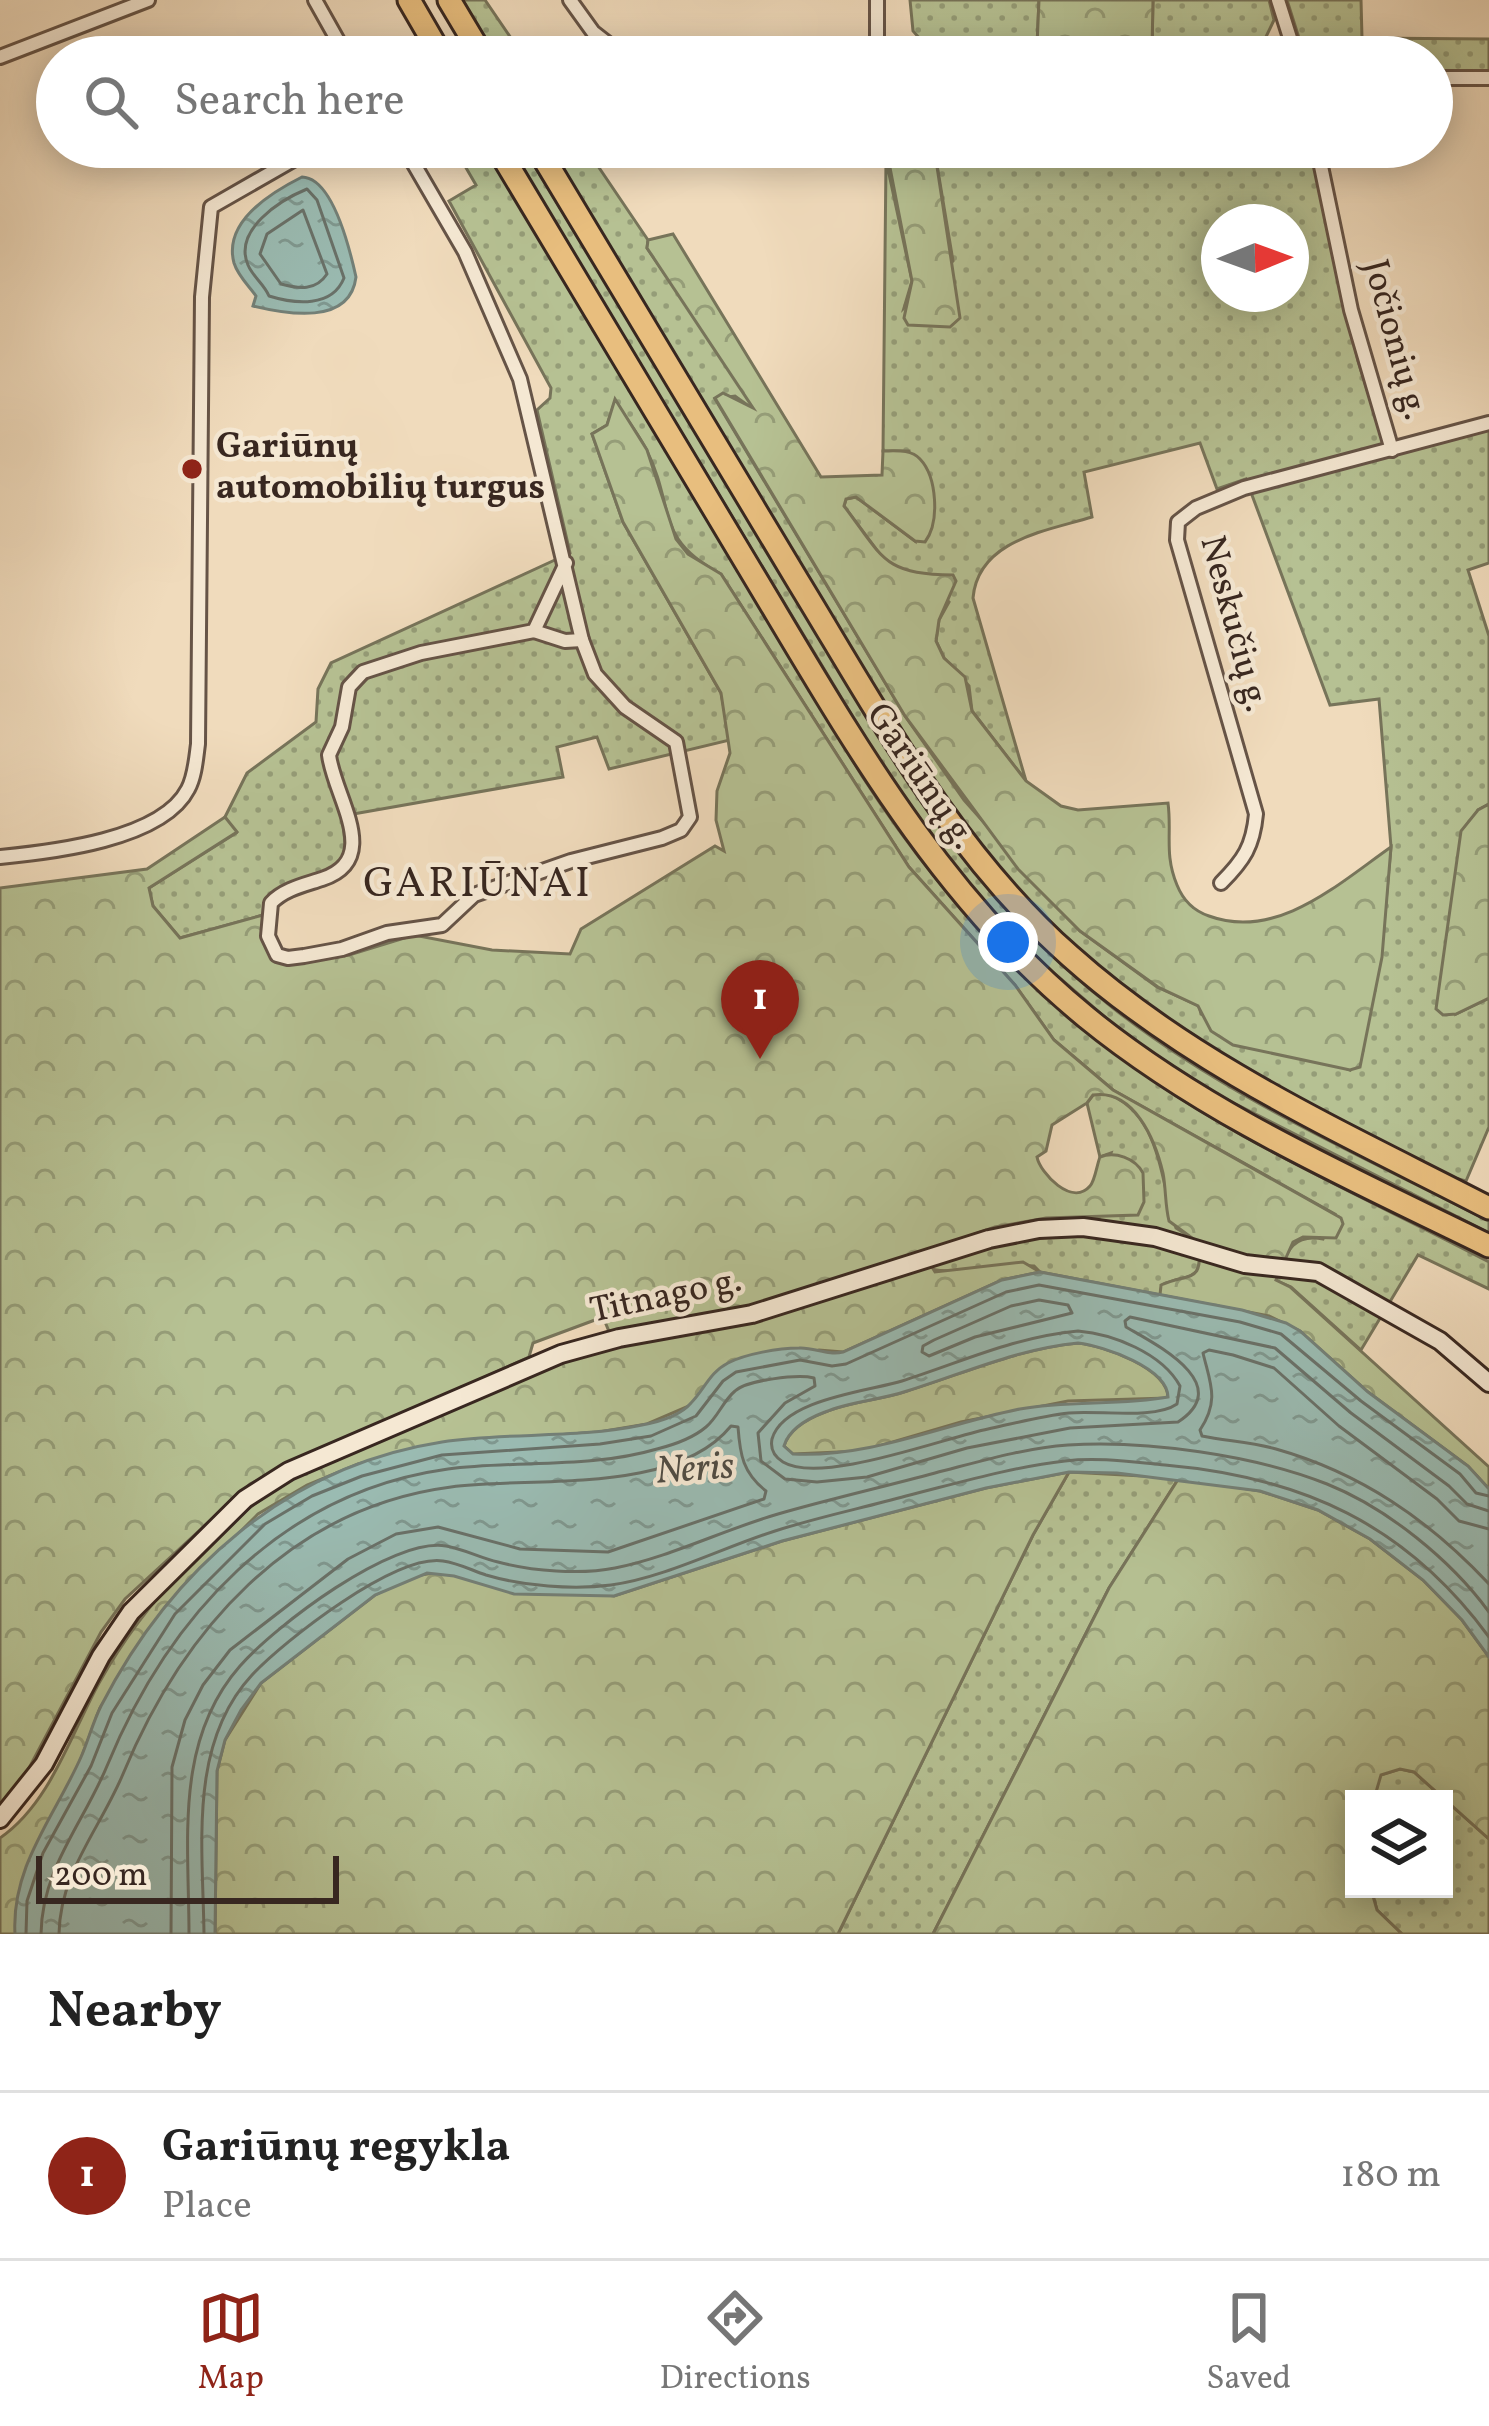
<!DOCTYPE html>
<html lang="en">
<head>
<meta charset="utf-8">
<style>
  body { margin:0; font-family:Vollkorn,serif; background:#f2f2f2; color:#222 }
  .controls { position:absolute; right:36px; bottom:36px; display:grid; overflow:hidden; border-radius:0px; box-shadow:0 6px 30px #0003 }
  .controls button { width:108px; height:108px; display:grid; place-items:center; padding:0; border:0; border-bottom:3px solid #e0e0e0; background:#fff; color:#222; font:60px sans-serif }
  .compass { position:absolute; left:1201px; top:204px; width:108px; height:108px; border-radius:50%; background:#fff; box-shadow:0 6px 30px #0003; rotate:89deg }
  .scale { position:absolute; left:36px; bottom:30px; width:303px; box-sizing:border-box; padding-left:12px; border:6px solid #382720; border-top:0; font-size:33px; line-height:42px; white-space:nowrap; color:#382720; -webkit-text-stroke:9px #f5e8d3; paint-order:stroke }
  .you { position:absolute; left:1008px; top:942px; width:42px; height:42px; margin:-30px; border:9px solid #fff; border-radius:50%; background:#1a73e8; box-shadow:0 0 0 18px #1a73e833 }
  .badge { display:grid; place-items:center; width:78px; height:78px; border-radius:50%; background:#8f2418; color:#fff; font-size:39px; font-weight:700 }
  .pin { position:absolute; translate:-50% -99px; filter:drop-shadow(0 3px 6px #0008) }
  .pin::after { content:''; position:absolute; top:63px; width:42px; height:36px; background:inherit; clip-path:polygon(0 0,100% 0,50% 100%) }
  .list { margin:0; padding:0; list-style:none }
  h2 { display:flex; justify-content:space-between; align-items:center; height:156px; margin:0; padding:0 48px; font-size:51px }
  h2 small { font-size:39px; font-weight:400; color:#767676 }
  .list li { display:grid; grid-template-columns:78px 1fr auto; gap:36px; align-items:center; box-sizing:border-box; height:168px; padding:0 48px; border-top:3px solid #e0e0e0 }
  .list b { display:block; font-size:45px; white-space:nowrap }
  .list p { margin:0; font-size:39px; white-space:nowrap; color:#767676 }
  .list em { font-size:39px; font-style:normal; color:#767676 }
  .icon { flex:none; width:66px; height:66px; fill:none; stroke:currentColor; stroke-width:2; stroke-linecap:round; stroke-linejoin:round }
  .map { position:relative; flex:none; width:1489px; height:1934px; overflow:hidden }
  .search { position:absolute; background:#fff; box-shadow:0 6px 30px #0003; left:36px; right:36px; top:36px; height:132px; display:flex; align-items:center; gap:30px; box-sizing:border-box; padding:0 42px; border-radius:66px; color:#767676; font-size:45px }
  .sheet { height:324px; background:#fff }
  nav { display:flex; justify-content:space-around; align-items:center; box-sizing:border-box; height:168px; border-top:3px solid #e0e0e0; background:#fff; font-size:33px; color:#767676 }
  nav a { display:grid; justify-items:center; gap:6px }
  nav .on { color:#8f2418 }
  .map>svg:first-child { display:block }
  .grass { fill:url(#grass-dots); stroke:#77745a; stroke-width:3; fill-rule:evenodd }
  .forest { fill:url(#forest-crowns); stroke:#77745a; stroke-width:3 }
  .water { fill:url(#water-ripples); stroke:#738078; stroke-width:3; fill-rule:evenodd }
  .lines { fill:none; stroke-linecap:round; stroke-linejoin:round }
  .shore { stroke:#697169; stroke-width:3 }
  .street-casing { stroke:#665447; stroke-width:18 }
  .secondary-casing { stroke:#382720; stroke-width:22 }
  .highway-casing { stroke:#382720; stroke-width:27 }
  .street { stroke:#f5e8d3; stroke-width:12 }
  .secondary { stroke:#f5e8d3; stroke-width:16 }
  .highway { stroke:#e8be7e; stroke-width:21 }
  .poi-dot { fill:#8f2418; stroke:#f5e8d3; stroke-width:4.5 }
  .labels { text-anchor:middle; dominant-baseline:central; stroke-width:9; stroke-linejoin:round; paint-order:stroke }
  .street-label { font-size:36px; fill:#382720; stroke:#f5e8d3 }
  .poi-label { font-size:36px; font-weight:bold; fill:#382720; stroke:#f5e8d3; text-anchor:start }
  .water-label { font-size:39px; font-style:italic; fill:#504c44; stroke:#f5e8d3 }
  .quarter-label { font-size:42px; letter-spacing:3px; fill:#382720; stroke:#f5e8d3 }
</style>
</head>
<body>
<div class="map">
<svg width="1489" height="1934" viewBox="0 0 1489 1934">
  <defs>
    <pattern id="grass-dots" width="8" height="8" patternUnits="userSpaceOnUse" patternTransform="scale(3)"><rect width="8" height="8" fill="#b6c193"/><path d="M2 2h.1M6 6h.1" fill="none" stroke="#959d78" stroke-width="1.8" stroke-linecap="round"/></pattern>
    <pattern id="forest-crowns" width="20" height="18" patternUnits="userSpaceOnUse" patternTransform="scale(3)"><rect width="20" height="18" fill="#b6c193"/><path d="M2 6a3 3 0 1 1 6 0M12 15a3 3 0 1 1 6 0" fill="none" stroke="#959d78"/></pattern>
    <pattern id="water-ripples" width="26" height="14" patternUnits="userSpaceOnUse" patternTransform="scale(3)"><rect width="26" height="14" fill="#9abbb2"/><path d="M2 4q2-2 4 0t4 0M15 11q2-2 4 0t4 0" fill="none" stroke="#7f9890"/></pattern>
  </defs>
  <rect width="100%" height="100%" fill="#f0dbbc"/>
  <filter id="stains"><feTurbulence type="fractalNoise" baseFrequency=".00167" numOctaves="4"/><feColorMatrix values="0 0 0 0 .2 0 0 0 0 .09 0 0 0 0 .02 0 0 0 .5 -.17"/></filter>
  <radialGradient id="worn" r=".72"><stop offset=".6" stop-color="#630" stop-opacity="0"/><stop offset="1" stop-color="#630" stop-opacity=".3"/></radialGradient>
  <!-- grass -->
  <g class="grass">
    <path d="M 459,0 L 485,0 L 524,57 L 494,57 Z"/>
    <path d="M 910,0 L 1039,0 L 1037,46 L 927,47 L 913,31 Z"/>
    <path d="M 1153,0 L 1269,0 L 1274,20 L 1264,41 L 1235,48 L 1152,49 Z"/>
    <path d="M 1287,0 L 1361,0 L 1362,38 L 1489,39 L 1489,72 L 1432,72 L 1432,57 L 1305,57 Z"/>
    <path d="M 454,147 L 484,147 L 862,776 C 939,896 1033,998 1151,1079 C 1256,1151 1377,1203 1489,1262 L 1489,1289 L 1418,1255 L 1361,1350 L 1291,1287 L 1275,1280 C 1286,1254 1291,1233 1323,1239 L 1335,1214 L 1113,1090 L 1054,1040 L 1015,985 L 909,867 L 721,574 C 653,538 676,508 646,449 C 638,433 625,417 615,401 L 607,425 L 592,434 L 623,522 L 721,693 L 730,740 L 609,769 L 597,737 L 557,747 L 563,777 L 342,816 L 346,851 C 331,890 270,870 263,915 L 180,938 L 153,906 L 149,888 L 236,833 L 225,817 L 247,773 L 316,722 L 318,689 L 331,663 L 570,553 L 537,410 L 550,398 L 551,388 L 449,201 L 476,185 Z"/>
    <path d="M 509,147 L 523,147 L 896,760 C 955,852 1026,940 1113,1008 C 1226,1097 1362,1156 1489,1221 L 1489,1233 L 1216,1094 L 1129,1038 L 1024,947 L 953,867 L 888,775 Z"/>
    <path d="M 548,147 L 585,147 L 648,240 L 647,248 L 753,403 L 753,409 L 735,396 L 715,399 L 905,716 L 964,800 L 1080,931 L 1157,987 L 1199,1006 L 1201,1014 L 1350,1070 L 1381,957 L 1391,847 L 1379,699 L 1330,705 L 1246,479 L 1217,489 L 1200,443 L 1084,472 L 1092,517 C 1046,531 978,540 973,598 L 1026,781 L 972,711 L 969,686 L 944,658 L 936,641 L 939,620 L 949,602 L 922,575 L 900,572 L 882,557 L 844,506 L 846,499 L 856,497 L 915,541 L 909,451 L 883,451 L 886,160 L 912,281 L 904,308 L 953,261 L 934,147 L 1310,147 L 1358,361 L 1388,456 L 1489,427 L 1489,563 L 1468,570 L 1489,636 L 1489,804 L 1478,810 L 1456,1014 L 1489,998 L 1489,1127 L 1466,1181 C 1424,1171 1381,1141 1343,1122 C 1253,1076 1164,1028 1088,961 C 1012,895 953,811 898,727 ZM 1219,222 L 1291,222 L 1291,294 L 1219,294 Z"/>
    <path d="M 1105,1093 C 1161,1111 1160,1182 1176,1228 L 1199,1242 C 1203,1285 1190,1272 1162,1285 L 1160,1295 L 1040,1272 L 1034,1266 C 999,1262 964,1276 930,1269 L 922,1251 L 928,1246 L 995,1227 L 1089,1216 L 1111,1153 L 1100,1157 L 1087,1103 L 1093,1095 Z"/>
    <path d="M 1069,1472 L 1179,1478 L 1109,1588 L 933,1934 L 838,1934 L 1033,1535 Z"/>
    <path d="M 1400,1769 L 1414,1772 L 1489,1839 L 1489,1934 L 1402,1934 L 1377,1910 L 1371,1889 L 1444,1889 L 1444,1799 L 1374,1799 L 1380,1775 Z"/>
  </g>
  <!-- forest -->
  <g class="forest">
    <path d="M 1039,0 L 1153,0 L 1152,49 L 1037,46 Z"/>
    <path d="M 886,147 L 934,147 L 960,318 L 950,327 L 908,325 L 904,318 L 912,281 Z"/>
    <path d="M 673,234 L 821,477 L 882,475 L 883,451 C 896,451 911,449 920,459 C 937,477 940,522 925,542 L 915,541 L 856,497 L 846,499 L 844,506 C 884,559 883,574 953,575 L 956,581 L 939,620 L 936,641 L 944,658 L 965,677 L 972,711 L 1026,781 L 1061,806 L 1078,810 L 1168,803 C 1172,833 1164,854 1177,885 C 1183,900 1194,911 1209,916 C 1277,941 1338,884 1391,847 L 1382,957 L 1360,1067 L 1350,1070 L 1233,1045 L 1211,1031 L 1198,1006 L 1158,987 L 1080,931 L 1018,869 L 905,716 L 715,398 L 723,393 L 753,408 L 647,248 L 648,240 Z"/>
    <path d="M 615,399 L 647,450 L 676,539 L 688,554 L 721,574 L 909,867 L 1015,985 L 1054,1040 L 1113,1090 L 1341,1218 L 1343,1224 L 1336,1238 L 1303,1237 L 1293,1242 L 1276,1280 L 1290,1287 L 1489,1467 L 1489,1489 L 1468,1466 L 1368,1392 L 1300,1331 L 1269,1316 L 1160,1295 L 1161,1285 C 1190,1272 1203,1285 1199,1243 L 1169,1221 C 1165,1205 1166,1189 1163,1173 C 1155,1139 1134,1089 1093,1095 L 1087,1103 L 1052,1125 L 1046,1151 L 1037,1157 C 1040,1173 1072,1207 1090,1186 C 1095,1181 1097,1164 1100,1157 C 1115,1151 1135,1158 1143,1173 L 1144,1202 L 1138,1215 L 1046,1218 L 995,1227 L 923,1252 L 935,1272 L 1023,1262 L 1040,1272 L 1002,1280 L 843,1352 L 819,1350 L 647,1424 L 599,1432 L 441,1443 L 358,1464 L 307,1485 L 258,1514 L 166,1606 L 100,1708 L 15,1934 L 0,1934 L 0,1838 C 50,1804 71,1734 99,1683 C 142,1605 225,1512 305,1473 L 539,1369 L 615,1346 L 603,1317 L 533,1343 L 529,1357 L 250,1484 L 125,1599 L 101,1632 L 28,1770 L 0,1806 L 0,888 L 147,869 L 225,817 L 237,832 L 149,888 L 153,906 L 180,938 L 263,915 C 263,937 263,949 282,962 L 349,955 L 414,935 L 492,950 L 570,954 L 581,929 L 715,846 L 724,851 L 716,820 L 717,791 L 730,753 L 721,693 L 623,522 L 592,434 L 607,425 Z"/>
    <path d="M 1489,804 L 1489,998 L 1456,1014 L 1443,1015 L 1436,1009 L 1461,831 L 1478,810 Z"/>
    <path d="M 1078,1343 C 1104,1346 1168,1368 1168,1398 L 1068,1401 L 961,1422 L 862,1451 L 793,1454 L 784,1446 C 789,1429 809,1418 825,1412 C 851,1401 881,1400 907,1391 C 965,1373 1017,1349 1078,1343 Z"/>
    <path d="M 1069,1472 L 1033,1535 L 838,1934 L 215,1934 L 217,1771 L 225,1740 L 261,1683 L 375,1595 L 409,1577 L 439,1572 L 614,1596 L 782,1541 L 986,1488 Z"/>
    <path d="M 1179,1478 L 1260,1491 L 1318,1510 L 1370,1539 L 1423,1580 L 1462,1620 L 1489,1657 L 1489,1839 L 1414,1772 L 1400,1769 L 1381,1775 L 1374,1799 L 1354,1799 L 1354,1889 L 1371,1889 L 1377,1910 L 1402,1934 L 933,1934 L 1109,1588 Z"/>
  </g>
  <!-- water -->
  <g class="water">
    <path d="M 302,177 C 333,178 350,250 356,277 C 350,326 286,314 253,306 L 256,296 C 249,286 238,276 234,263 C 223,222 272,192 302,177 Z"/>
    <path d="M 1040,1272 L 1242,1310 L 1286,1323 L 1300,1331 L 1368,1392 L 1468,1466 L 1489,1489 L 1489,1657 L 1462,1620 L 1423,1580 L 1370,1539 L 1318,1510 L 1260,1491 L 1117,1473 L 1069,1472 L 986,1488 L 782,1541 L 614,1596 L 514,1594 L 454,1576 L 427,1573 L 375,1595 L 261,1683 L 241,1710 L 225,1740 L 217,1771 L 215,1934 L 15,1934 C 11,1866 55,1816 81,1757 C 88,1741 93,1722 101,1706 C 171,1570 287,1466 442,1442 C 508,1432 576,1439 642,1425 C 658,1422 680,1416 691,1403 C 704,1390 710,1372 728,1363 C 745,1354 779,1348 799,1348 C 814,1347 828,1356 843,1352 L 1002,1280 ZM 1078,1343 C 1104,1346 1168,1368 1168,1397 C 1119,1406 1069,1400 1020,1409 C 944,1424 871,1458 793,1454 L 784,1446 C 789,1429 809,1418 825,1412 C 851,1401 881,1400 907,1391 C 965,1373 1017,1349 1078,1343 Z"/>
  </g>
  <g class="lines">
    <!-- shore -->
    <g class="shore">
      <path d="M 307,189 L 317,200 L 344,278 C 332,308 295,304 269,296 C 264,284 253,277 248,265 C 233,230 280,200 307,189 Z"/>
      <path d="M 303,210 L 327,274 C 316,291 299,289 281,284 L 260,254 L 267,234 Z"/>
      <path d="M 1039,1300 L 1068,1305 L 1072,1313 L 975,1337 L 929,1356 L 922,1352 L 923,1346 L 934,1340 L 1011,1306 Z"/>
      <path d="M 1078,1331 C 1113,1334 1162,1353 1180,1386 L 1177,1404 C 1154,1420 1098,1410 1069,1413 C 1042,1416 1015,1423 988,1429 C 944,1438 821,1485 783,1462 C 775,1457 770,1449 772,1439 C 783,1399 870,1391 902,1381 C 962,1362 1014,1337 1078,1331 Z"/>
      <path d="M 1489,1529 L 1459,1521 L 1437,1499 L 1339,1426 L 1274,1368 L 1233,1355 L 1209,1350 L 1203,1353 C 1210,1383 1220,1400 1200,1430 L 1202,1436 C 1226,1441 1252,1442 1276,1449 C 1361,1473 1429,1520 1489,1584"/>
      <path d="M 26,1934 L 27,1901 L 43,1853 L 91,1766 L 112,1713 L 175,1614 L 265,1524 L 312,1496 L 362,1476 L 442,1455 L 600,1444 L 651,1436 L 696,1416 L 723,1381 L 736,1372 L 800,1360 L 832,1366 L 846,1364 L 1006,1292 L 1039,1285 L 1240,1322 L 1281,1334 L 1361,1401 L 1460,1474 L 1476,1493 L 1489,1496"/>
      <path d="M 41,1934 C 42,1868 83,1824 107,1766 C 168,1617 281,1492 448,1469 C 517,1460 589,1469 657,1449 C 673,1445 693,1438 706,1427 C 718,1417 723,1401 735,1391 C 747,1380 798,1374 814,1378 L 815,1386 L 785,1403 L 758,1433 L 761,1461 L 785,1479 L 817,1482 L 867,1477 L 967,1448 L 1070,1428 L 1178,1422 C 1236,1384 1155,1344 1126,1327 L 1125,1321 L 1130,1317 L 1275,1348 L 1351,1413 L 1449,1486 L 1467,1504 L 1489,1511"/>
      <path d="M 59,1934 C 60,1872 100,1829 123,1774 C 182,1631 289,1508 451,1487 C 532,1476 674,1496 731,1426 L 738,1427 C 740,1455 743,1473 766,1491 L 764,1499 L 608,1552 L 520,1549 L 438,1527 L 396,1534 L 348,1559 L 230,1650 L 203,1685 L 185,1720 L 172,1767 L 171,1934"/>
      <path d="M 189,1934 C 189,1841 174,1741 240,1666 C 275,1626 392,1537 446,1546 C 464,1549 480,1558 498,1562 C 532,1571 580,1575 615,1568 C 670,1557 723,1530 778,1514 C 830,1499 883,1487 935,1473 C 978,1462 1024,1448 1068,1445 C 1146,1440 1254,1455 1327,1484 C 1387,1508 1451,1560 1489,1612"/>
      <path d="M 204,1934 C 203,1847 188,1744 252,1675 C 285,1640 395,1554 443,1561 C 458,1563 471,1570 486,1575 C 523,1586 573,1590 611,1585 C 664,1578 724,1547 775,1531 C 818,1517 863,1508 906,1496 C 958,1483 1012,1467 1065,1461 C 1098,1457 1132,1462 1165,1465 C 1302,1477 1406,1524 1489,1637"/>
    </g>
    <defs>
      <g id="street">
        <path d="M 315,0 L 347,57"/>
        <path d="M 570,0 L 593,32 L 625,57"/>
        <path d="M 877,0 L 877,57"/>
        <path d="M 1278,0 L 1296,57"/>
        <path d="M 0,57 L 148,0"/>
        <path d="M 1432,78 L 1489,78"/>
        <path d="M 404,147 L 465,252 L 520,379 L 582,640 L 595,674 L 625,707 L 676,742 L 690,817 L 681,830 L 662,838 L 571,861 L 474,895 L 442,925 L 387,933 L 342,949 L 304,956 L 288,958 L 277,955 L 268,936 L 271,903 C 284,889 304,885 322,879 C 383,859 334,797 329,755 L 342,727 L 349,687 L 363,672 L 421,653 L 534,631 L 566,563"/>
        <path d="M 1317,147 L 1351,310 L 1392,450"/>
        <path d="M 534,631 L 565,641 L 582,640"/>
        <path d="M 0,857 C 51,852 162,840 188,789 C 195,776 196,759 198,744 L 202,297 L 211,207 L 300,156"/>
        <path d="M 1221,883 C 1244,860 1253,846 1256,814 L 1177,540 L 1178,522 L 1196,508 L 1244,488 L 1489,423"/>
      </g>
      <path id="secondary" d="M 0,1819 L 44,1764 L 101,1656 L 131,1612 L 245,1499 L 289,1471 L 561,1354 L 619,1338 L 752,1314 L 989,1239 L 1039,1229 L 1083,1227 L 1155,1237 L 1245,1264 L 1318,1272 L 1440,1341 L 1489,1383"/>
      <g id="highway">
        <path d="M 409,0 L 442,57"/>
        <path d="M 449,0 L 483,57"/>
        <path d="M 497,147 C 583,290 668,433 754,576 C 850,736 940,898 1086,1017 C 1206,1115 1351,1178 1489,1246"/>
        <path d="M 537,147 C 624,293 712,438 799,583 C 879,714 953,853 1070,956 C 1193,1066 1344,1133 1489,1208"/>
      </g>
    </defs>
    <!-- street casing -->
    <use href="#street" class="street-casing"/>
    <!-- secondary casing -->
    <use href="#secondary" class="secondary-casing"/>
    <!-- highway casing -->
    <use href="#highway" class="highway-casing"/>
    <!-- street -->
    <use href="#street" class="street"/>
    <!-- secondary -->
    <use href="#secondary" class="secondary"/>
    <!-- highway -->
    <use href="#highway" class="highway"/>
  </g>
  <!-- markers -->
  <circle class="poi-dot" cx="192" cy="469" r="12"/>
  <g class="labels">
    <!-- street labels -->
    <g class="street-label">
      <text transform="translate(1394 340) rotate(75)">Jočionių g.</text>
      <text transform="translate(1233 624) rotate(75)">Neskučių g.</text>
      <text transform="translate(920 777) rotate(56)">Gariūnų g.</text>
      <text transform="translate(666 1297) rotate(-12)">Titnago g.</text>
    </g>
    <!-- poi labels -->
    <g class="poi-label">
      <text x="216" y="448">Gariūnų<tspan x="216" dy="41">automobilių turgus</tspan></text>
    </g>
    <!-- water labels -->
    <g class="water-label">
      <text transform="translate(695 1470) rotate(-4)">Neris</text>
    </g>
    <!-- quarter labels -->
    <g class="quarter-label">
      <text x="478" y="885">GARIŪNAI</text>
    </g>
  </g>
  <rect width="100%" height="100%" filter="url(#stains)"/>
  <rect width="100%" height="100%" fill="url(#worn)"/>
</svg>
<div class="controls">
<button><svg class="icon" aria-label="layers" viewBox="0 0 24 24"><path d="M12 4l9 5-9 5-9-5zM3 14l9 5 9-5"/></svg></button>
</div>
<svg class="compass" viewBox="-18 -18 36 36"><path d="M0-13l5 13h-10z" fill="#e53935"/><path d="M0 13l5-13h-10z" fill="#767676"/></svg>
<div class="scale">200 m</div>
<div class="you"></div>
<div class="pin badge" style="left:760px;top:1059px">1</div>
<div class="search"><svg class="icon" aria-label="search" viewBox="0 0 24 24"><circle cx="10" cy="10" r="6"/><path d="M15 15l6 6"/></svg>Search here</div>
</div>
<section class="sheet">
<h2>Nearby<small></small></h2>
<ul class="list">
<li><span class="badge">1</span><div><b>Gariūnų regykla</b><p>Place</p></div><em>180 m</em></li>
</ul>
</section>
<nav>
<a class="on"><svg class="icon" aria-label="map" viewBox="0 0 24 24"><path d="M3 6l6-2 6 2 6-2v14l-6 2-6-2-6 2zM9 4v14M15 6v14"/></svg>Map</a>
<a><svg class="icon" aria-label="directions" viewBox="0 0 24 24"><path d="M12 3l9 9-9 9-9-9zM9 14v-3h6M13 9l2 2-2 2"/></svg>Directions</a>
<a><svg class="icon" aria-label="saved" viewBox="0 0 24 24"><path d="M7 4h10v16l-5-4-5 4z"/></svg>Saved</a>
</nav>
</body>
</html>
